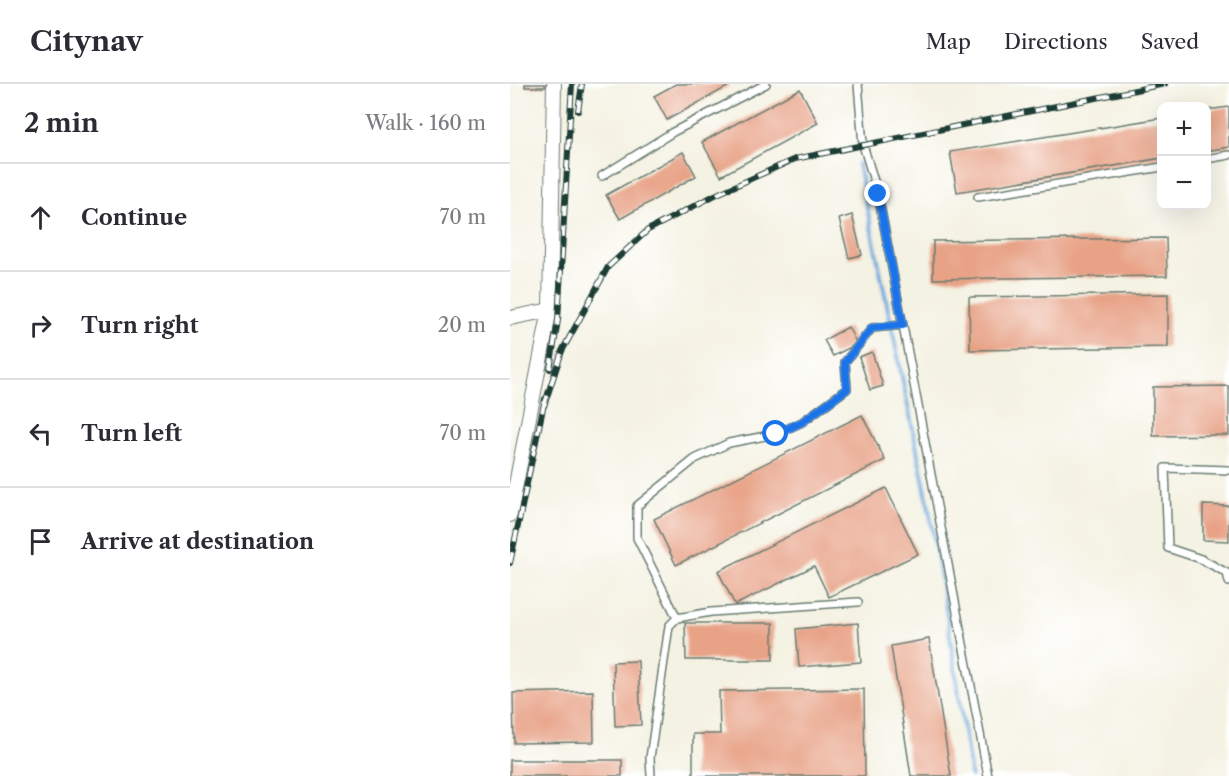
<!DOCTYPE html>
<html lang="en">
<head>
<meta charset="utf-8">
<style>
  body { margin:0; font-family:"Libre Caslon Text",serif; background:#f7f7f7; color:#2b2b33 }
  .controls { position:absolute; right:18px; top:18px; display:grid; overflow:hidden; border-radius:12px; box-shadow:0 6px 24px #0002 }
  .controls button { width:54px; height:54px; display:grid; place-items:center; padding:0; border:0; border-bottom:2px solid #e1e1e2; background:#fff; color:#2b2b33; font:30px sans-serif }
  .stop { position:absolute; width:18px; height:18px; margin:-14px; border:4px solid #1a73e8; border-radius:50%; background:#fff }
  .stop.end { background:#1a73e8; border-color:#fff; box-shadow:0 2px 6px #0008 }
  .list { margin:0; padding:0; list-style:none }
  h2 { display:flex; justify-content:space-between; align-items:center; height:78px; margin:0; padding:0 24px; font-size:26px }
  h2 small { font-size:20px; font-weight:400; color:#7c7c81 }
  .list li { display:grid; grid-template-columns:39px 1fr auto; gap:18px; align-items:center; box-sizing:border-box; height:108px; padding:0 24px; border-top:2px solid #e1e1e2 }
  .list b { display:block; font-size:22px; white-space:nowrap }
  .list em { font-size:20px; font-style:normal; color:#7c7c81 }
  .icon { flex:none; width:33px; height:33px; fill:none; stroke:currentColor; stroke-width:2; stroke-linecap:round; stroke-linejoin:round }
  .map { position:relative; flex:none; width:719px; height:692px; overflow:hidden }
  header { display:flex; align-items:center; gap:36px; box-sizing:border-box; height:84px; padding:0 30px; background:#fff; border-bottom:2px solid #e1e1e2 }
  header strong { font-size:28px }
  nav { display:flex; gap:33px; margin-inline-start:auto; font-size:21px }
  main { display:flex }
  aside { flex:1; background:#fff }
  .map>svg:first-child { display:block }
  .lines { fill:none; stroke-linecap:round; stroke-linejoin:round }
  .stream { stroke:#6aa8dc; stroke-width:4 }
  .building { fill:#e8a387 }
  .service-casing { stroke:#6a7c71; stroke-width:10 }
  .minor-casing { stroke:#6a7c71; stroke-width:16 }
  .service { stroke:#fff; stroke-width:7 }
  .minor { stroke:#fff; stroke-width:14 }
  .rail-casing { stroke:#1f3d34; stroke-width:6 }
  .rail { stroke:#fff; stroke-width:4; stroke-dasharray:11; stroke-linecap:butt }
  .route { stroke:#1a73e8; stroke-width:8 }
</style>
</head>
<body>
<header>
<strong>Citynav</strong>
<nav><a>Map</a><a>Directions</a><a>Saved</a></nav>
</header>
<main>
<aside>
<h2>2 min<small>Walk · 160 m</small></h2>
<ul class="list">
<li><svg class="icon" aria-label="ahead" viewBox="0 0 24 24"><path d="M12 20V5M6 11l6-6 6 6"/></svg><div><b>Continue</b></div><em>70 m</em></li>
<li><svg class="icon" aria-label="right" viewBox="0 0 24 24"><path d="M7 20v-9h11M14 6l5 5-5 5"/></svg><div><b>Turn right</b></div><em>20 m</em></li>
<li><svg class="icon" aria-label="left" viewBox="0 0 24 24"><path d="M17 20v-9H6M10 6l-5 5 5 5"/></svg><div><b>Turn left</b></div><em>70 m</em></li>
<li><svg class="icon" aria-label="arrive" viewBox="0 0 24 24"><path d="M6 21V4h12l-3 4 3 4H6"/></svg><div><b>Arrive at destination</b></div></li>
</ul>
</aside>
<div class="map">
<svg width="719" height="692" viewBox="0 0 719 692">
  <rect width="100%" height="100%" fill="#fff"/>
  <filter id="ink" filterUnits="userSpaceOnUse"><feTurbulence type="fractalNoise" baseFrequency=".0167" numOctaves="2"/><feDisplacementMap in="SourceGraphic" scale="12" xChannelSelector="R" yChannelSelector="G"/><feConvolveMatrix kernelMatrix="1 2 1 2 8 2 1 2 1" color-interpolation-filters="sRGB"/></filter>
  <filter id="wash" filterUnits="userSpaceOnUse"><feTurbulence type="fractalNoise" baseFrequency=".008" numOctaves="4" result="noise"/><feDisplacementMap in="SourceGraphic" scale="24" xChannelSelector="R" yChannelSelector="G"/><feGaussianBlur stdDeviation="1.35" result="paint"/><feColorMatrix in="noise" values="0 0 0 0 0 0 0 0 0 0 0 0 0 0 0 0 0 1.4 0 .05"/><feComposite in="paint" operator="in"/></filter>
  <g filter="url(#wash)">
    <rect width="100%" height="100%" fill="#f4f2e2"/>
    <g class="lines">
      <!-- stream -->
      <path class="stream" d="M 348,80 L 418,419 L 433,505 L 461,692"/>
    </g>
    <g id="blocks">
      <!-- building -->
      <g class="building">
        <rect x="15" y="0" width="20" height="3"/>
        <path d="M 166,0 L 218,0 L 219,2 L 157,36 L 144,12 Z"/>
        <path d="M 290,5 L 308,39 L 211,92 L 192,58 Z"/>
        <path d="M 719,23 L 719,63 L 696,67 L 696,26 Z"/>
        <path d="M 652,34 L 652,74 L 447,108 L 440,68 Z"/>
        <path d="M 173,68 L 186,92 L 110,135 L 96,111 Z"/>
        <path d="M 342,131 L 352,171 L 339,174 L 329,135 Z"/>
        <path d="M 656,154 L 657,192 L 423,195 L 423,157 Z"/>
        <path d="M 658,210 L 658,263 L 460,266 L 459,213 Z"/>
        <path d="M 338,243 L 347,260 L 323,272 L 314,256 Z"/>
        <path d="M 362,268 L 373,302 L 360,306 L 349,273 Z"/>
        <path d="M 719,302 L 719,351 L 643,352 L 643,303 Z"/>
        <path d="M 352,331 L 375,376 L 166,481 L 144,435 Z"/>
        <path d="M 376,404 L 408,470 L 319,513 L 304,482 L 225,521 L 208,487 Z"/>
        <path d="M 693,421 L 719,422 L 719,457 L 693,456 Z"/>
        <path d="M 175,539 L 263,539 L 263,576 L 176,576 Z"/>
        <path d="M 348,539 L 351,578 L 289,583 L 286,545 Z"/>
        <path d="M 419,555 L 441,692 L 401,692 L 381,562 Z"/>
        <path d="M 128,577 L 131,641 L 105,642 L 103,578 Z"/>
        <path d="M 354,605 L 355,692 L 183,692 L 183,650 L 210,650 L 209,607 Z"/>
        <path d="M 83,607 L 84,658 L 4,659 L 3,609 Z"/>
        <rect x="0" y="676" width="112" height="16"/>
      </g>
    </g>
  </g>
  <g filter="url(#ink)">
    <use href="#blocks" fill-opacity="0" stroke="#6a7c71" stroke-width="1.5"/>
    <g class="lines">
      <defs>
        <g id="service">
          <path d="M 348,0 L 353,61 L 368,110 L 478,692"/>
          <path d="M 696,75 L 719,71"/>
          <path d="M 92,92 L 163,48 L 256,0"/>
          <path d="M 468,113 L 652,83"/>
          <path d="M 719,386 L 655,384 L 658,464 L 691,475 L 717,489 L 719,498"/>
          <path d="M 167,534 L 127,454 L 127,422 L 185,375 L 219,359 L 266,350 L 292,338 L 337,305 L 335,278 L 362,244 L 393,241"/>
          <path d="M 141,692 L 140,674 L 159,542 L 167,534 L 201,528 L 348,518"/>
        </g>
        <g id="minor">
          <path d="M 0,234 L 40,226"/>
          <path d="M 0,431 L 40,226 L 44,0"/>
        </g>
      </defs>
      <!-- service casing -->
      <use href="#service" class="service-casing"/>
      <!-- minor casing -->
      <use href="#minor" class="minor-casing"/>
      <!-- service -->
      <use href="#service" class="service"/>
      <!-- minor -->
      <use href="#minor" class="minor"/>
      <defs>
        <g id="rail">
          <path d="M 68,27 L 72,0"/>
          <path d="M 40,285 L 48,236 L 62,0"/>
          <path d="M 34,322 L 52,267 L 98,183 L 138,146 L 205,111 L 285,75 L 655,0"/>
          <path d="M 0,479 L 35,315"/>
        </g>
      </defs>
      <!-- rail casing -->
      <use href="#rail" class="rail-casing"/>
      <!-- rail -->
      <use href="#rail" class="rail"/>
    </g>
  </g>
  <g class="lines" filter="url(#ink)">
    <!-- route -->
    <path class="route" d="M 266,350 L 292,338 L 337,305 L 335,278 L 362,244 L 393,241 L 368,110"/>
  </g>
</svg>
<div class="controls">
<button>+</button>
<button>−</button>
</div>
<div class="stop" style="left:266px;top:350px"></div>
<div class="stop end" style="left:368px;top:110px"></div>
</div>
</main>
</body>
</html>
